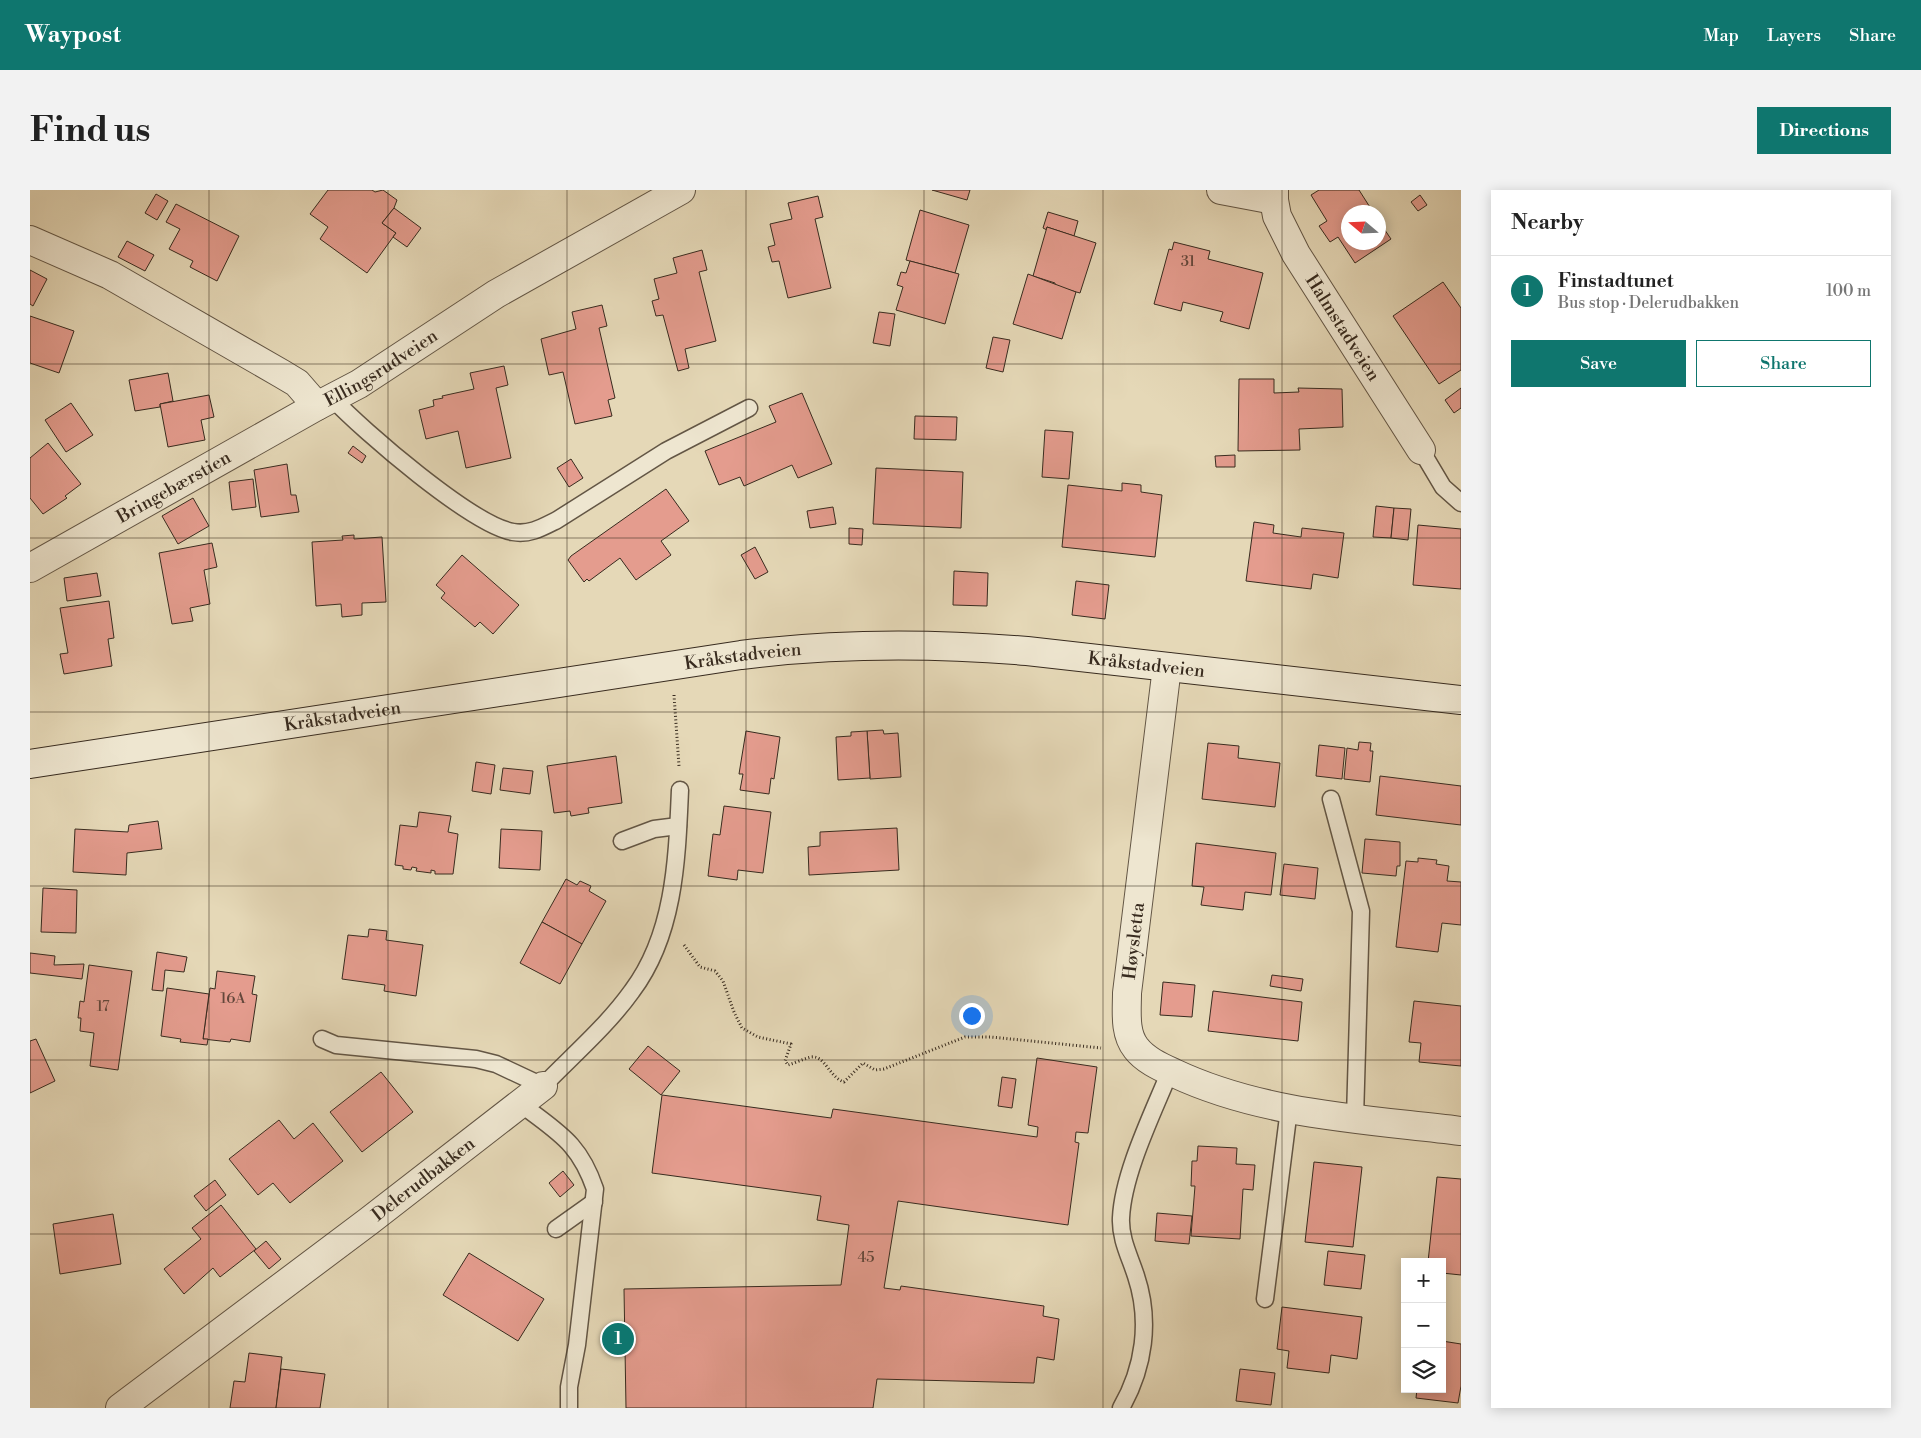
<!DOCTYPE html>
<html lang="en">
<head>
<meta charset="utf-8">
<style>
  body { margin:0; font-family:"Libre Bodoni",serif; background:#f2f2f2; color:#222 }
  .controls { position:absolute; right:15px; bottom:15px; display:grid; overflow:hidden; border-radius:0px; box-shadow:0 2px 12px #0003 }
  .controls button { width:45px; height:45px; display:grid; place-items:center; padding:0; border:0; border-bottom:1px solid #e0e0e0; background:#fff; color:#222; font:25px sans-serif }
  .compass { position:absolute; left:1311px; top:15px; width:45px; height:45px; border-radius:50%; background:#fff; box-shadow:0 2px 12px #0003; rotate:289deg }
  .you { position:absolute; left:941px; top:825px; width:18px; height:18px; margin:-12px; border:4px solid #fff; border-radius:50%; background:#1a73e8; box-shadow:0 0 0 8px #1a73e833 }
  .badge { display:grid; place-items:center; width:32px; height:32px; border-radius:50%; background:#0f766e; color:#fff; font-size:16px; font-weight:700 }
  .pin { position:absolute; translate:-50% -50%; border:2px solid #fff; box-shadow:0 1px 5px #0006 }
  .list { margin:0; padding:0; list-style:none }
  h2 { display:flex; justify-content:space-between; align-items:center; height:65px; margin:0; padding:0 20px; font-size:21px }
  h2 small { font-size:16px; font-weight:400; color:#767676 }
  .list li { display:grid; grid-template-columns:32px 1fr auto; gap:15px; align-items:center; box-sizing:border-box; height:70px; padding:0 20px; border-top:1px solid #e0e0e0 }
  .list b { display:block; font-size:19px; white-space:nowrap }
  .list p { margin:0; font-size:16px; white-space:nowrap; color:#767676 }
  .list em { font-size:16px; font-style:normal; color:#767676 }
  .actions { display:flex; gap:10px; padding:15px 20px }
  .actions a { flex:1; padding:11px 0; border:1px solid #0f766e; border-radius:0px; text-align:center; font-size:18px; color:#0f766e }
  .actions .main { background:#0f766e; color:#fff }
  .icon { flex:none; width:28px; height:28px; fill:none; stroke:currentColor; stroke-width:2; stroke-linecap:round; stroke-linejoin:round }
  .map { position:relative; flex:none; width:1431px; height:1218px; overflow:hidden; border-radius:0px }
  header { display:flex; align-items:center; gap:30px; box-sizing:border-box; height:70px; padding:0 25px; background:#0f766e; color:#fff }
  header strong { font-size:24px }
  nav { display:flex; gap:28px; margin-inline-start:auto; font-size:18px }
  .intro { display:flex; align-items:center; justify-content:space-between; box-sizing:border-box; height:120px; padding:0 30px }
  h1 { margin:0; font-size:35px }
  .button { padding:12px 22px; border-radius:0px; background:#0f766e; color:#fff; font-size:18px; font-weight:700 }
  main { display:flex; gap:30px; padding:0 30px }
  aside { flex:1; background:#fff; border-radius:0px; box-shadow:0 2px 12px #0003 }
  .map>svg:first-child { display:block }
  .building { fill:#e49c8e; stroke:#382b1f }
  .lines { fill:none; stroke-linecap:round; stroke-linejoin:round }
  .lane-casing { stroke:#635645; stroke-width:19 }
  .street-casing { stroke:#635645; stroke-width:30 }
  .secondary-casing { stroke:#382b1f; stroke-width:30 }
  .path { stroke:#382b1f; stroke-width:3; stroke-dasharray:1 2.5; stroke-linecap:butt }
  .lane { stroke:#eee6d0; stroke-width:16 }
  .street { stroke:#eee6d0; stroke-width:28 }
  .secondary { stroke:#eee6d0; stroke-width:28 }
  .grid { fill:none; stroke:#382b1f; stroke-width:1; stroke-opacity:0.55 }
  .labels { text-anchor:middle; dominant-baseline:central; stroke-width:4; stroke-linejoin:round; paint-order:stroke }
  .number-label { font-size:15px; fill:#63473b }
  .street-label { font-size:18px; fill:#382b1f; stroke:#eee6d0 }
</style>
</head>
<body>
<header>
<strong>Waypost</strong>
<nav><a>Map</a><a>Layers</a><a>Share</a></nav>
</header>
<div class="intro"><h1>Find us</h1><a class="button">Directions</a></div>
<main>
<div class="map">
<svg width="1431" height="1218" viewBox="0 0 1431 1218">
  <rect width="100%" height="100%" fill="#e5d8b7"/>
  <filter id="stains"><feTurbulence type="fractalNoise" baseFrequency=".004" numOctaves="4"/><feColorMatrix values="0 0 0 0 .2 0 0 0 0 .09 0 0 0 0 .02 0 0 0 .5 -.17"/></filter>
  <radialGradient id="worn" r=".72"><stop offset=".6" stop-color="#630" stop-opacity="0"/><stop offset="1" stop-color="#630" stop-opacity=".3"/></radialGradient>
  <!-- building -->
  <g class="building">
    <path d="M 298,0 L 342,0 L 345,2 L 353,0 L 367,10 L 364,18 L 352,33 L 366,43 L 337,83 L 290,49 L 298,37 L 280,24 Z"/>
    <path d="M 902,0 L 940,0 L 937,10 Z"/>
    <path d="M 1289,0 L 1329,0 L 1343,22 L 1318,22 L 1318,52 L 1348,52 L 1348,30 L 1361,49 L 1325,73 L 1308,47 L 1300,52 L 1289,36 L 1297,31 L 1281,5 Z"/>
    <path d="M 126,4 L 138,11 L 127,30 L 115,23 Z"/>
    <path d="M 1390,5 L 1397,15 L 1388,21 L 1381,12 Z"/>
    <path d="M 788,6 L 793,27 L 785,29 L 801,98 L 758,108 L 749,71 L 742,72 L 738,57 L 745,55 L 740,34 L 762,29 L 758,13 Z"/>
    <path d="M 146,14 L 209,46 L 187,91 L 160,77 L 163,71 L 139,59 L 150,39 L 136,32 Z"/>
    <path d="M 364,18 L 391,38 L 377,57 L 363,47 L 366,43 L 352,33 Z"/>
    <path d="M 890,20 L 939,35 L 925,83 L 876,70 Z"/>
    <path d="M 1018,22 L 1048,31 L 1044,46 L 1017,37 L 1017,40 L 1013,38 Z"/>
    <path d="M 1017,37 L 1066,53 L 1050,103 L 1025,96 L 1025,93 L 1003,86 Z"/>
    <path d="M 97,51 L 124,65 L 115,81 L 88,67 Z"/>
    <path d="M 1144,52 L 1180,61 L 1178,69 L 1233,83 L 1219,139 L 1190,131 L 1193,122 L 1153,112 L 1151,121 L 1124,114 L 1139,59 L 1142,60 Z"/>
    <path d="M 672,60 L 677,80 L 669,82 L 686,151 L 655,159 L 659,178 L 648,181 L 633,125 L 626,126 L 622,111 L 629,109 L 624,89 L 647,83 L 643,68 Z"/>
    <path d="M 880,71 L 929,84 L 915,134 L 866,120 L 873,97 L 867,95 L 871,82 L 876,83 Z"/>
    <path d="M 0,80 L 17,89 L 3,116 L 0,114 Z"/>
    <path d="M 998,84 L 1046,102 L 1032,149 L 983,134 Z"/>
    <path d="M 1413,92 L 1431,118 L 1431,180 L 1409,194 L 1363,126 Z"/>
    <path d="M 572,115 L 577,136 L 569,138 L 585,208 L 578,210 L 582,226 L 545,234 L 533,182 L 519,185 L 511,149 L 546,139 L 542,122 Z"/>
    <path d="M 849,122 L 865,124 L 860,156 L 843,153 Z"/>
    <path d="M 0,126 L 44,141 L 29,183 L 0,173 Z"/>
    <path d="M 963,147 L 980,150 L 973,182 L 956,178 Z"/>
    <path d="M 474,176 L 478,195 L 466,198 L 481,268 L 436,278 L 428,241 L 396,249 L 389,220 L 404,216 L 403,210 L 413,208 L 412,206 L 444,199 L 440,183 Z"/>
    <path d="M 138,183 L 143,211 L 130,214 L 130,217 L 105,221 L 99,190 Z"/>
    <path d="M 1209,189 L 1244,189 L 1244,203 L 1269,202 L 1268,198 L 1312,199 L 1313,237 L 1269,239 L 1270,260 L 1208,261 Z"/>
    <path d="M 1431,198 L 1431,218 L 1424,223 L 1415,210 Z"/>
    <path d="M 772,203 L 802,274 L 768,288 L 762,275 L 714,296 L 710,287 L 689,295 L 675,261 L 746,232 L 739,216 Z"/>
    <path d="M 179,205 L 184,227 L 171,230 L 175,250 L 138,257 L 130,214 Z"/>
    <path d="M 41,213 L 63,245 L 36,262 L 15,230 Z"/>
    <path d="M 885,226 L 927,227 L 926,250 L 884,249 Z"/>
    <path d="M 1015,240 L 1043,242 L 1039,289 L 1012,287 Z"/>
    <path d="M 18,253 L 51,294 L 35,306 L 37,308 L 13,324 L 0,308 L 0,268 Z"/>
    <path d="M 323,256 L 336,266 L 332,273 L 318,263 Z"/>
    <path d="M 1205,265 L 1205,277 L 1186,277 L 1185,266 Z"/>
    <path d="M 541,269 L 553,288 L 539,297 L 527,278 Z"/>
    <path d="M 257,274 L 261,305 L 266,305 L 269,322 L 231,327 L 224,280 Z"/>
    <path d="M 846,278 L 933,282 L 931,338 L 843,334 Z"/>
    <path d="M 223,289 L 226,317 L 202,320 L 199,292 Z"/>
    <path d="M 1092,293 L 1111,295 L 1111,302 L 1132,305 L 1125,367 L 1032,357 L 1038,295 L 1092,301 Z"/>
    <path d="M 636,299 L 659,331 L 631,351 L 641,365 L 606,390 L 590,368 L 559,391 L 557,389 L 554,392 L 538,370 L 541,366 Z"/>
    <path d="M 163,308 L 179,336 L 148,354 L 132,326 Z"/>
    <path d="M 1346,316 L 1364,318 L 1361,348 L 1343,347 Z"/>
    <path d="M 803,317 L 806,334 L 780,338 L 777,321 Z"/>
    <path d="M 1364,318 L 1381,319 L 1378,350 L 1361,348 Z"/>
    <path d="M 1224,332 L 1244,335 L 1243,343 L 1271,347 L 1272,338 L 1314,343 L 1308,388 L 1283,384 L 1281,399 L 1216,391 Z"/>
    <path d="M 1388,335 L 1431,339 L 1431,399 L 1383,395 Z"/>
    <path d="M 819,338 L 833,339 L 832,355 L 819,354 Z"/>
    <path d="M 324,345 L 324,349 L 352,347 L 356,412 L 332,413 L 332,425 L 312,427 L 311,414 L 286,416 L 282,352 L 313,350 L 312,346 Z"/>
    <path d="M 182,353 L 187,377 L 174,380 L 180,414 L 160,418 L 163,431 L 142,434 L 129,363 Z"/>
    <path d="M 725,357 L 738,382 L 725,389 L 711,365 Z"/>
    <path d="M 432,365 L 489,415 L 463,444 L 450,432 L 445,437 L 411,408 L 415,403 L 406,395 Z"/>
    <path d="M 924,381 L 958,383 L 957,416 L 923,415 Z"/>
    <path d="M 67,383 L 71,406 L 37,411 L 34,388 Z"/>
    <path d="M 1046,391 L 1079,395 L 1075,429 L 1042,425 Z"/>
    <path d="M 79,411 L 84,448 L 78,449 L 82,476 L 34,484 L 30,464 L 38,463 L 30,418 Z"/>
    <path d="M 853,540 L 854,544 L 868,543 L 871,587 L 840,589 L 837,541 Z"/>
    <path d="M 716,541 L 750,547 L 744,589 L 741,588 L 739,604 L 710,600 L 713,584 L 709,584 Z"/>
    <path d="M 837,541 L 840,588 L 808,590 L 806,547 L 821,546 L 821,542 Z"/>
    <path d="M 1329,552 L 1341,553 L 1340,561 L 1343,561 L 1340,592 L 1314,589 L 1317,558 L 1328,560 Z"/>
    <path d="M 1178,553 L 1209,556 L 1208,568 L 1250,573 L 1245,617 L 1172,609 Z"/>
    <path d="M 1289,555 L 1315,558 L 1312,589 L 1286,586 Z"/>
    <path d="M 586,566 L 592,613 L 558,618 L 559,623 L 541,626 L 540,621 L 524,623 L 517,576 Z"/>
    <path d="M 446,572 L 465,575 L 461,604 L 442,601 Z"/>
    <path d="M 473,578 L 503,581 L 500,604 L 470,600 Z"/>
    <path d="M 1350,586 L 1431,596 L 1431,635 L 1346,625 Z"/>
    <path d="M 694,616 L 741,622 L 733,683 L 708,680 L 707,690 L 678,686 L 683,644 L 690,645 Z"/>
    <path d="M 389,622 L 421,626 L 418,642 L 428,644 L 423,684 L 405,684 L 405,681 L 401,680 L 401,683 L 386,681 L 387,678 L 382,677 L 381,680 L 373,679 L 373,676 L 365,675 L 370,635 L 387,637 Z"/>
    <path d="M 128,631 L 132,659 L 97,663 L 96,685 L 43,682 L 45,639 L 98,642 L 99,635 Z"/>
    <path d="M 867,638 L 869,680 L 779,685 L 778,657 L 790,656 L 790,642 Z"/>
    <path d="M 471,639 L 512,641 L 510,680 L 469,678 Z"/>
    <path d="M 1335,649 L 1370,652 L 1370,676 L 1367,676 L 1366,686 L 1332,683 Z"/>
    <path d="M 1166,653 L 1246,663 L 1241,705 L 1215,702 L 1213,720 L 1171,715 L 1174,697 L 1162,696 Z"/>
    <path d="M 1388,668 L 1407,670 L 1406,674 L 1419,676 L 1417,691 L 1431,692 L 1431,735 L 1412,733 L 1408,762 L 1366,757 L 1376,671 L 1388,672 Z"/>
    <path d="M 1254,674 L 1288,678 L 1285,709 L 1250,705 Z"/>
    <path d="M 536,689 L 547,695 L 550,691 L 561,696 L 559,701 L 576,711 L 552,754 L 512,732 Z"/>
    <path d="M 13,698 L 47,700 L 46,743 L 11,742 Z"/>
    <path d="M 512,732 L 552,754 L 530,794 L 490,773 Z"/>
    <path d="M 339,739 L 357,741 L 356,750 L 393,755 L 386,806 L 354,801 L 355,795 L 312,789 L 318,745 L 338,747 Z"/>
    <path d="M 127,762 L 157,767 L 154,782 L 135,780 L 133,801 L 122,800 Z"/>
    <path d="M 0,763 L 25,766 L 24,775 L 54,774 L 52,789 L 0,783 Z"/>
    <path d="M 59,775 L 102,781 L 88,880 L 60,876 L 64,843 L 50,841 L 51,828 L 48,828 L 50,811 L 54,812 Z"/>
    <path d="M 187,781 L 225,786 L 222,804 L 227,805 L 220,852 L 201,849 L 200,852 L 173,849 L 180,798 L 185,799 Z"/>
    <path d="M 1242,785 L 1273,789 L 1271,801 L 1240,796 Z"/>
    <path d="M 1133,792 L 1165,795 L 1162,827 L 1130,825 Z"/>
    <path d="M 137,798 L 179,804 L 173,849 L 178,849 L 177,855 L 150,852 L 151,849 L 131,846 Z"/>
    <path d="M 1183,801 L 1272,812 L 1268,851 L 1178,841 Z"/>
    <path d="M 1384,811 L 1431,816 L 1431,876 L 1389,872 L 1391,853 L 1379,852 Z"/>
    <path d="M 6,849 L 25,891 L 0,903 L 0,851 Z"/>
    <path d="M 618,856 L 650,881 L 631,905 L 599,879 Z"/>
    <path d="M 1007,868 L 1067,877 L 1058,943 L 1046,942 L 1045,952 L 1049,953 L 1038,1035 L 868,1011 L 854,1098 L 870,1100 L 871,1096 L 1014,1116 L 1013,1126 L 1029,1129 L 1024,1170 L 1007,1167 L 1004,1193 L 847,1189 L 843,1218 L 596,1218 L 594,1099 L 811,1095 L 819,1035 L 787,1030 L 791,1006 L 622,983 L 632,905 L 801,928 L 803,919 L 1007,947 L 1008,937 L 998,935 Z"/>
    <path d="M 351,882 L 383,922 L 332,962 L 300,922 Z"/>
    <path d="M 972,887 L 986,889 L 982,918 L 968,916 Z"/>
    <path d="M 249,930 L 264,949 L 283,933 L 313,971 L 260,1013 L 243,993 L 228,1005 L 199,969 Z"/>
    <path d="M 1168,956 L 1207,958 L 1206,974 L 1225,975 L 1223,1000 L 1213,999 L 1210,1049 L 1161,1046 L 1165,996 L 1161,996 L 1162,971 L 1167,971 Z"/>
    <path d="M 1284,972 L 1332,977 L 1323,1057 L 1275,1052 Z"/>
    <path d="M 533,981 L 544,995 L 530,1007 L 519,993 Z"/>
    <path d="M 1407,987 L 1431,989 L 1431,1085 L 1412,1083 L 1412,1072 L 1398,1072 Z"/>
    <path d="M 185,990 L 196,1005 L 176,1021 L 164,1006 Z"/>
    <path d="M 191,1015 L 226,1059 L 190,1087 L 183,1078 L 154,1104 L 134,1079 L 171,1049 L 162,1038 Z"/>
    <path d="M 1127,1023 L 1162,1026 L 1159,1054 L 1125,1051 Z"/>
    <path d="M 83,1024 L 91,1074 L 30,1084 L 23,1034 Z"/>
    <path d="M 236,1051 L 251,1069 L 239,1079 L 224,1061 Z"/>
    <path d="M 1298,1061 L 1335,1065 L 1331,1099 L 1294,1095 Z"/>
    <path d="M 439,1063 L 514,1109 L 488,1151 L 413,1105 Z"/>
    <path d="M 1252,1117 L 1332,1127 L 1327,1169 L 1301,1165 L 1299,1183 L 1257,1178 L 1259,1161 L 1247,1159 Z"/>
    <path d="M 1412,1151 L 1431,1154 L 1431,1196 L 1428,1213 L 1386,1208 L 1387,1199 L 1412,1199 Z"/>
    <path d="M 219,1163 L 252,1167 L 246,1218 L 200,1218 L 204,1191 L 215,1192 Z"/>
    <path d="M 251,1179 L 295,1184 L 290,1218 L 246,1218 Z"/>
    <path d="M 1210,1179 L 1245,1183 L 1241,1215 L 1206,1211 Z"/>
  </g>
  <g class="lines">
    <defs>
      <g id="lane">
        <path d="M 302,208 C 333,241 442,335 483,342 C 500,345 513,337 527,330 L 636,261 L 719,218"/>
        <path d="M 1391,260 L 1413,297 L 1431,313"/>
        <path d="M 1301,609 L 1331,721 L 1325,928"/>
        <path d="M 592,651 L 624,639 L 648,636"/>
        <path d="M 292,849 L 306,855 L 446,869 L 466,874 L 513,896 C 543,865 577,836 602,801 C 645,744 647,668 650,600"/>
        <path d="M 491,914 C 528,943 549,952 565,999 L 547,1155 L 539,1197 L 539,1218"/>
        <path d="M 526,1039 L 564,1012"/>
        <path d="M 1235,1109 L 1259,919"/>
        <path d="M 1091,1218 C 1114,1178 1121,1131 1106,1086 C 1100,1067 1090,1049 1091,1028 C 1093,983 1123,923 1140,881"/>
      </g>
      <g id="street">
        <path d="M 1191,0 L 1244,10"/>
        <path id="s1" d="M 1244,0 L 1244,10 L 1247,26 L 1266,64 L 1391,260"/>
        <path d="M 0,50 L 80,85 L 252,184 L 267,193 L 287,216"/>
        <path id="s2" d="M 0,378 L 287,216 L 329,194 L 466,104 L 651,0"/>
        <path d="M 1137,477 L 1097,803 C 1097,821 1094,843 1106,858 C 1115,870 1131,877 1144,883 C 1233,925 1335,929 1431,941"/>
        <path id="s3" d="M 90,1218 L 339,1031 L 513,896"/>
      </g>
      <g id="secondary">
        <path id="s4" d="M 0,574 L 711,465 C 806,453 901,453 997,461 L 1431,510"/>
      </g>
    </defs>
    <!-- lane casing -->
    <use href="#lane" class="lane-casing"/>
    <!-- street casing -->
    <use href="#street" class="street-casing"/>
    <!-- secondary casing -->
    <use href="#secondary" class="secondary-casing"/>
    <!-- path -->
    <g class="path">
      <path d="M 644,505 L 649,576"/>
      <path d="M 654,755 L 670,777 L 685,781 L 693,791 L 704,822 L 712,838 L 728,847 L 761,854 L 755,871 L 758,875 C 765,873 773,869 781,867 C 795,865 799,887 814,892 L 833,873 L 845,880 L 854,879 L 935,847 L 961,847 L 1071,858"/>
    </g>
    <!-- lane -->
    <use href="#lane" class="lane"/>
    <!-- street -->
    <use href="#street" class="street"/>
    <!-- secondary -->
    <use href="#secondary" class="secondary"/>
  </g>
  <!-- grid -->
  <path class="grid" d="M 179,0 L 179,1218M 358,0 L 358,1218M 537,0 L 537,1218M 716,0 L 716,1218M 894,0 L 894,1218M 1073,0 L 1073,1218M 1252,0 L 1252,1218M 0,174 L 1431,174M 0,348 L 1431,348M 0,522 L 1431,522M 0,696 L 1431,696M 0,870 L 1431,870M 0,1044 L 1431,1044"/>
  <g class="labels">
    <!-- number labels -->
    <g class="number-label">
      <text x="1158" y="71">31</text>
      <text x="203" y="808">16A</text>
      <text x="73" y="816">17</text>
      <text x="836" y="1067">45</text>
    </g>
    <!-- street labels -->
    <g class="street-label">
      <text stroke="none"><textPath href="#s1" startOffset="156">Halmstadveien</textPath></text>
      <text stroke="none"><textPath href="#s2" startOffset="404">Ellingsrudveien</textPath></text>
      <text stroke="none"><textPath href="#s2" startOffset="165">Bringebærstien</textPath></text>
      <text stroke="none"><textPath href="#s4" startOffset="721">Kråkstadveien</textPath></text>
      <text stroke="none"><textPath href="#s4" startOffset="1126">Kråkstadveien</textPath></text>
      <text stroke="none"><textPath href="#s4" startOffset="316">Kråkstadveien</textPath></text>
      <text transform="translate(1104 751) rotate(-83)">Høysletta</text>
      <text stroke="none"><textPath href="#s3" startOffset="380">Delerudbakken</textPath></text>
    </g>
  </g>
  <rect width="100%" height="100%" filter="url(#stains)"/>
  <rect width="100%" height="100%" fill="url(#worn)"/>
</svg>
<div class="controls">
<button>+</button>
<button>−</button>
<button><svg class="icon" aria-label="layers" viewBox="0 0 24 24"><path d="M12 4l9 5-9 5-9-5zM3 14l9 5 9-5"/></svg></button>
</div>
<svg class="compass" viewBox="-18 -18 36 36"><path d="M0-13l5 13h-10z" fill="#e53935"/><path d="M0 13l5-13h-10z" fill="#767676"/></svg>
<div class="you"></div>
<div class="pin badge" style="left:588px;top:1149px">1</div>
</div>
<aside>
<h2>Nearby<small></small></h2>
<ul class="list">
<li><span class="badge">1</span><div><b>Finstadtunet</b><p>Bus stop · Delerudbakken</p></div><em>100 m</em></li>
</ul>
<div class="actions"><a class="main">Save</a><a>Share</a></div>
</aside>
</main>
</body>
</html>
